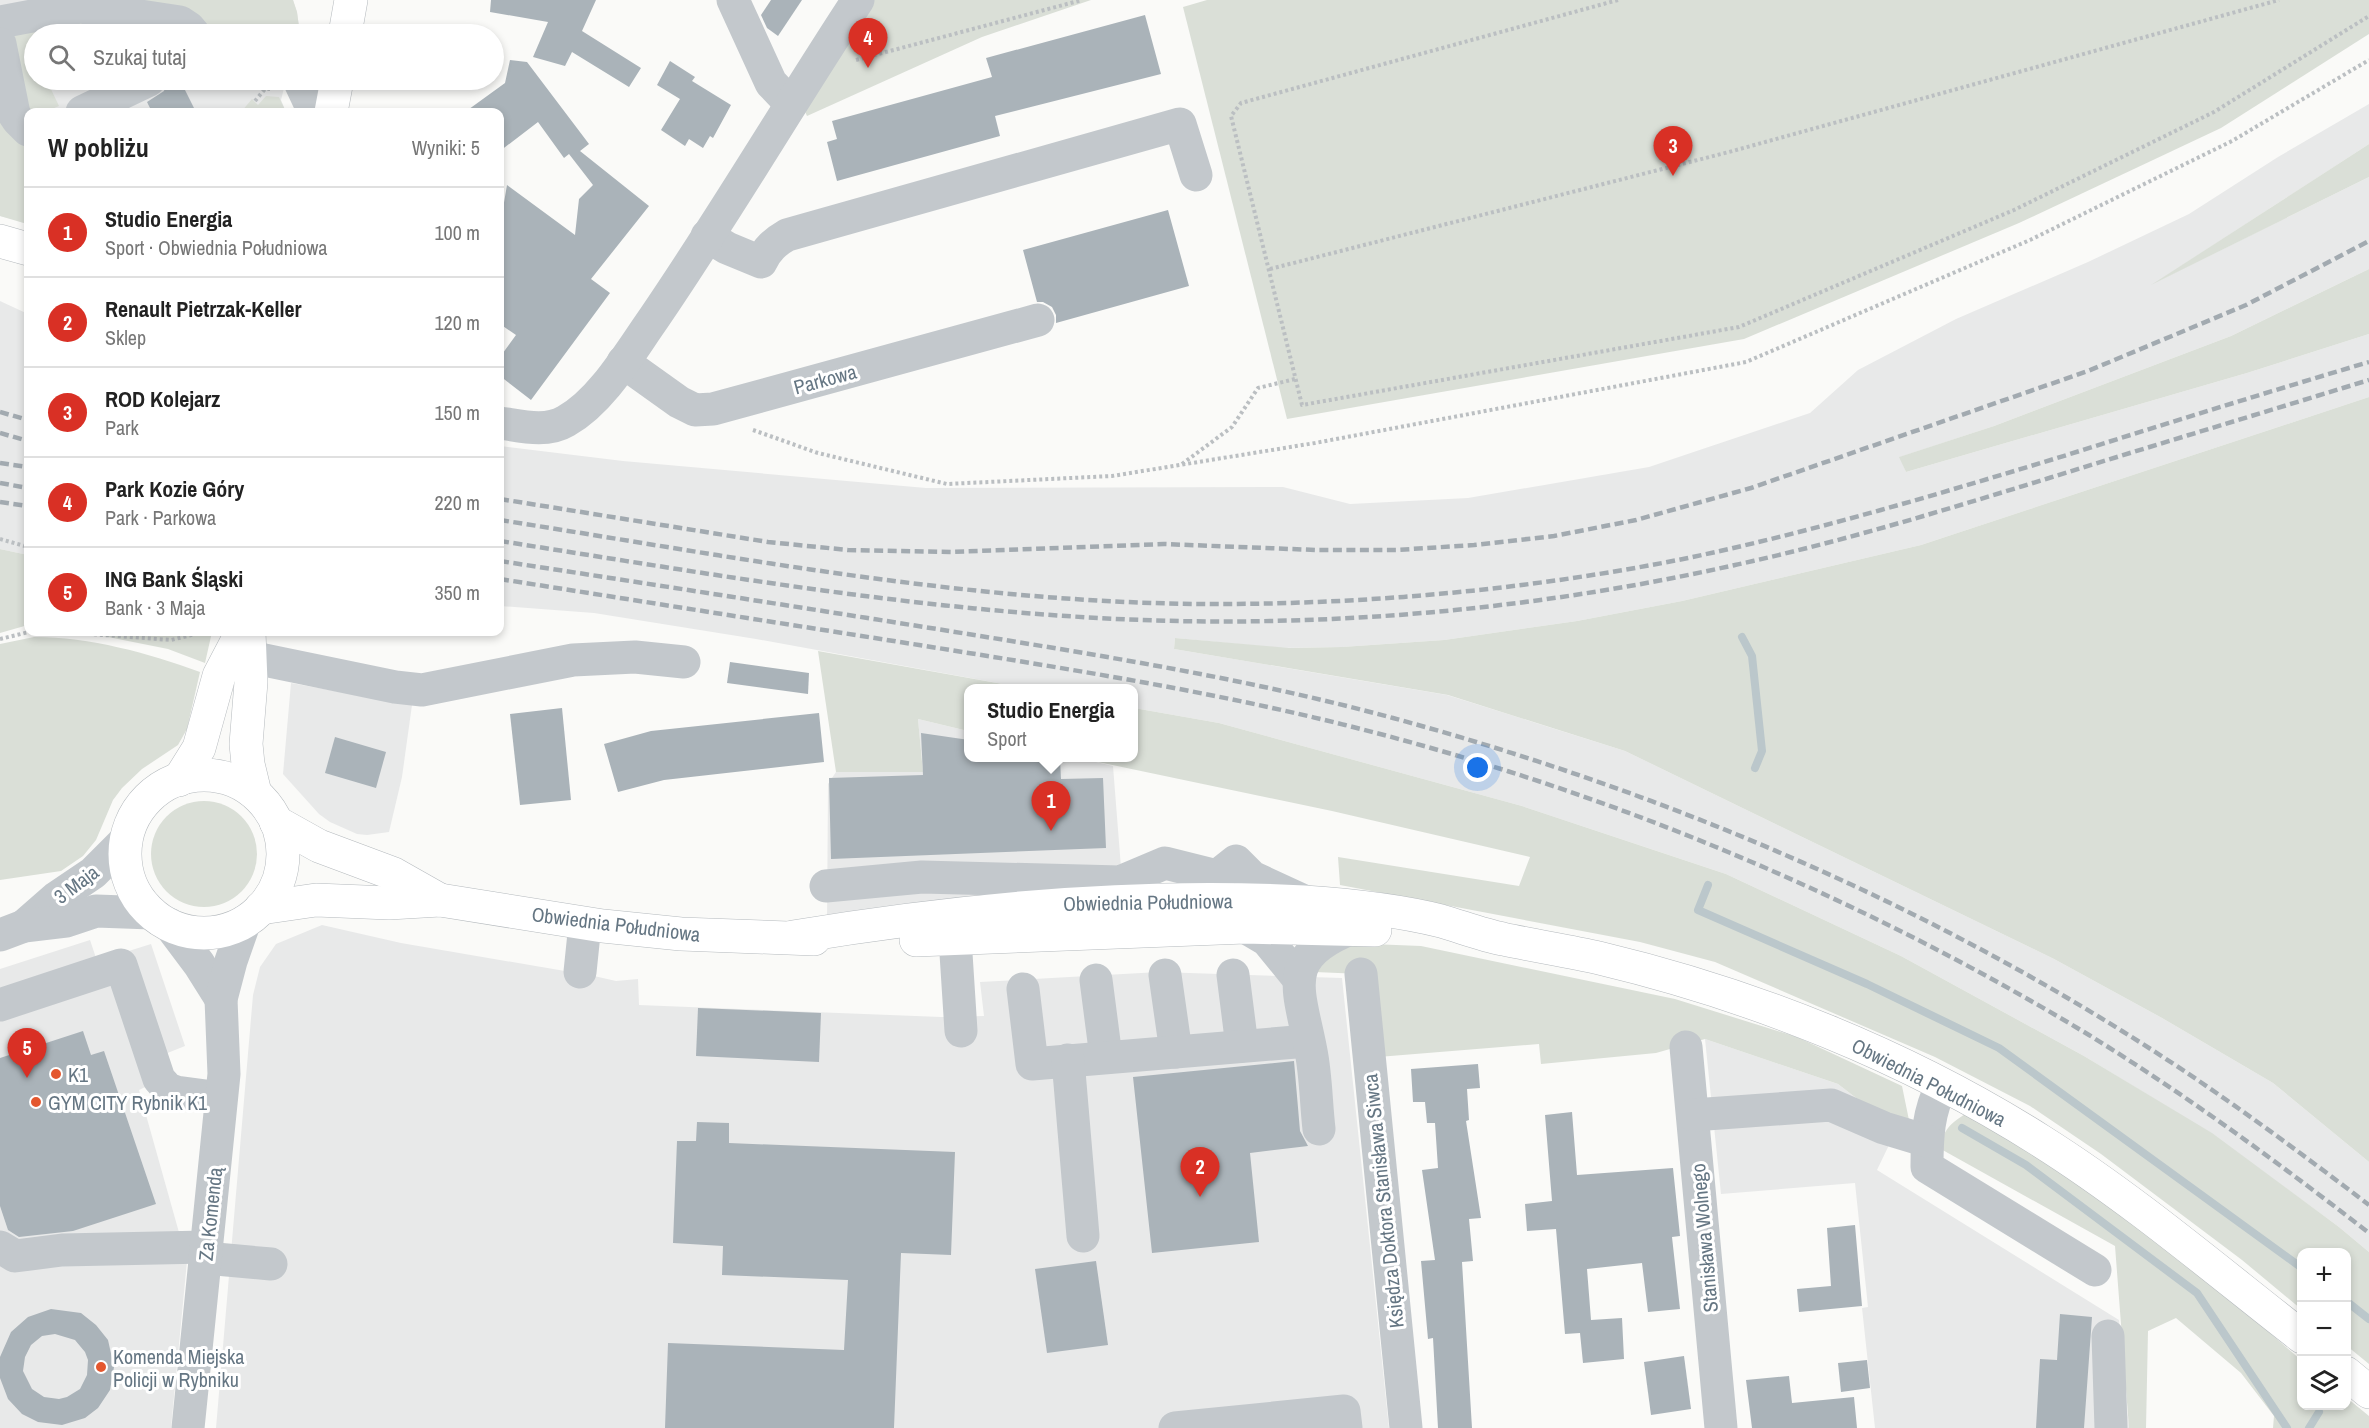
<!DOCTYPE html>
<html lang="pl">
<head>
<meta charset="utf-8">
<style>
  body { margin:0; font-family:"Archivo Narrow",sans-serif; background:#f6f6f6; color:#222 }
  .controls { position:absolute; right:18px; bottom:18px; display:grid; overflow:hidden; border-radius:12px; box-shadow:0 3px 9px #0003 }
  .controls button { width:54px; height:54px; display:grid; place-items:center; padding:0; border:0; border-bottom:2px solid #e0e0e0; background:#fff; color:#222; font:30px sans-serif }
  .you { position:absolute; left:1478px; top:768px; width:21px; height:21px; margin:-15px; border:4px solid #fff; border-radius:50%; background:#1a73e8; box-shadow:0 0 0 9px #1a73e833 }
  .badge { display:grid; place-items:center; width:39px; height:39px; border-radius:50%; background:#d93025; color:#fff; font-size:20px; font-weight:700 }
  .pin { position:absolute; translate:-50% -50px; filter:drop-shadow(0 2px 3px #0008) }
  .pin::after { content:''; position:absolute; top:32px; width:21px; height:18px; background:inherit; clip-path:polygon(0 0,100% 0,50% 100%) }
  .popup { position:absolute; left:964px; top:684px; width:174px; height:78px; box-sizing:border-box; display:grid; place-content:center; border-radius:12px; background:#fff; filter:drop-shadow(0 2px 4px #0005); font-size:20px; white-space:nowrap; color:#767676 }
  .popup b { font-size:22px; color:#222 }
  .popup::after { content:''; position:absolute; left:50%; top:100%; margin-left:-12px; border:12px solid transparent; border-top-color:#fff }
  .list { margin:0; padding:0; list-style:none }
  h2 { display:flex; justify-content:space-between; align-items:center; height:78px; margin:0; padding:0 24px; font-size:26px }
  h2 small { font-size:20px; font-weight:400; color:#767676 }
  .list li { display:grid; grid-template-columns:39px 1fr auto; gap:18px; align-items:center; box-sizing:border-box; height:90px; padding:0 24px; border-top:2px solid #e0e0e0 }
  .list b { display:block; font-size:22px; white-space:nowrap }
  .list p { margin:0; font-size:20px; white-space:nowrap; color:#767676 }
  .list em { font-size:20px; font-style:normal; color:#767676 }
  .icon { flex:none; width:33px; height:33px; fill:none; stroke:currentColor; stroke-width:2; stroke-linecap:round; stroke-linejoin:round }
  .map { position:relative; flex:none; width:2369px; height:1428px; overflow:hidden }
  .search { position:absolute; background:#fff; box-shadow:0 3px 9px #0003; left:24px; top:24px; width:480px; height:66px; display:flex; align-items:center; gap:15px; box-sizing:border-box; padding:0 21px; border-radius:33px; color:#767676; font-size:22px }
  .panel { position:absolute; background:#fff; box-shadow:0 3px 9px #0003; left:24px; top:108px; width:480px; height:528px; border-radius:12px }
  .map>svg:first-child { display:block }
  .built { fill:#e8e9e9 }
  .green { fill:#dadfd7 }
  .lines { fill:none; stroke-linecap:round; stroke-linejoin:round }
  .stream { stroke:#bbc7cb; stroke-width:8 }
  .building { fill:#aab3b9; fill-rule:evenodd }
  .major-casing { stroke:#b5babe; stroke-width:34 }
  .path { stroke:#bbbfc2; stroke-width:4; stroke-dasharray:3 3; stroke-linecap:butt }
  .minor { stroke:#c3c8cc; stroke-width:33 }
  .major { stroke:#fff; stroke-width:33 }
  .rail { stroke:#a2aab0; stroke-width:4.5; stroke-dasharray:9 4.5; stroke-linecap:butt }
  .poi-dot { fill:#e4572e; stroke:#fff; stroke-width:2 }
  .labels { text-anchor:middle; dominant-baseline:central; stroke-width:6; stroke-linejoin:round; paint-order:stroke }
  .street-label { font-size:20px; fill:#657683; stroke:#fff }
  .poi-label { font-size:20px; fill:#657683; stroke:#fff; text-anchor:start }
</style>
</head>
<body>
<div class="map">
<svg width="2369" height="1428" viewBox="0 0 2369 1428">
  <rect width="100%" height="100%" fill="#fafaf8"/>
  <!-- built -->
  <g class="built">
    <path d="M 0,0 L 293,0 L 297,12 L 300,34 L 34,34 L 34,80 L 286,80 L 281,100 L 286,112 L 28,112 L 28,198 L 27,199 L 28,223 L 0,216 Z"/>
    <path d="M 2369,104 L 2369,144 L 2158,281 L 2369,177 L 2369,269 L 2231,336 L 1994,426 L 1900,457 L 1906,472 L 2247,373 L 2369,334 L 2369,397 L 1921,545 L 1682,601 L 1577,621 L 1444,640 L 1342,647 L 1279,648 L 1175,638 L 1174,649 L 1447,695 L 1625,751 L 2054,959 L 2162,1018 L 2273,1083 L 2369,1162 L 2369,1252 L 2339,1227 L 2212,1134 L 2084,1056 L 1901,956 L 1726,874 L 1522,806 L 1219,723 L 1134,708 L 1134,688 L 1025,688 L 756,639 L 594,613 L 500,606 L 500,446 L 623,461 L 926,488 L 1283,487 L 1350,504 L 1468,498 L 1649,467 L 1810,413 L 1858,370 L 1956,319 L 2088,262 L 2189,214 L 2278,157 Z"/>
    <path d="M 0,301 L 28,314 L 28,555 L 0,549 Z"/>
    <path d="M 291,683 L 412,705 L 402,777 L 389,832 L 367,835 L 357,834 L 330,822 L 319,814 L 283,774 Z"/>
    <path d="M 918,719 L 968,731 L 968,758 L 1079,758 L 1113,766 L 1123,893 L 827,924 L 828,784 L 836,772 L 923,772 Z"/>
    <path d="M 322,925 L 401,943 L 594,976 L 616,981 L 638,979 L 639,1005 L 941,1017 L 984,1016 L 980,982 L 1159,972 L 1342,978 L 1389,1428 L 216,1428 L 253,995 L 260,967 L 276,944 Z"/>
    <path d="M 90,940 L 97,961 L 151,944 L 185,1046 L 165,1054 L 174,1073 L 139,1090 L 187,1261 L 171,1428 L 0,1428 L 0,969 Z"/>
    <path d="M 1705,1039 L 1838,1084 L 1873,1111 L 1889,1145 L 1877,1170 L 2119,1320 L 2129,1428 L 1875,1428 L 1862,1308 L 1868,1307 L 1855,1183 L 1721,1194 Z"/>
  </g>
  <!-- green -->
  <g class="green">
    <path d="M 115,0 L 293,0 L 297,12 L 300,34 L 246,34 L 253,30 L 251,27 L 241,34 L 209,34 Z"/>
    <path d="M 873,0 L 1091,0 L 982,37 L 807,116 L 800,100 Z"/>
    <path d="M 1207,0 L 2369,0 L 2369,34 L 2221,128 L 2019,223 L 1744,339 L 1287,419 L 1183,7 Z"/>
    <path d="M 81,17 L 180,34 L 34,34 L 34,80 L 59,80 L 49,85 L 59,106 L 45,112 L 28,112 L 8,35 Z"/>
    <path d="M 0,79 L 25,141 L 28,160 L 27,224 L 0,216 Z"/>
    <path d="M 266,96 L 279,97 L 286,112 L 241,112 L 252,99 L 258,105 Z"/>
    <path d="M 2369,144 L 2369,177 L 2151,285 Z"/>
    <path d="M 2369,269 L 2369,334 L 2247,373 L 1906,472 L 1899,457 L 1994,426 L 2231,336 Z"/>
    <path d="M 2369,397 L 2369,1162 L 2273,1083 L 2162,1018 L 2054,959 L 1625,751 L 1448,695 L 1174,649 L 1175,638 L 1289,648 L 1342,647 L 1444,640 L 1577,621 L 1682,601 L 1921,545 Z"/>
    <path d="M 0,549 L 28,555 L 28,625 L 0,633 Z"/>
    <path d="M 83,632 L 212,632 L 205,663 L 168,649 Z"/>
    <path d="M 34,637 C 90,637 148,653 200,672 L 187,729 L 178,745 L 142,769 L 122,788 L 113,800 L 96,840 L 83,856 L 61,871 L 0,880 L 0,644 Z"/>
    <path d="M 818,651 L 1025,688 L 968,688 L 968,731 L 918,719 L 923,772 L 836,772 Z"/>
    <path d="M 1134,708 L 1219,723 L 1522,806 L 1726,874 L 1901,956 L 2084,1056 L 2212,1133 L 2339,1227 L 2369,1252 L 2369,1364 L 2347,1346 L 2346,1252 L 2302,1252 L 2301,1309 L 2242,1260 L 2101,1154 L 2030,1106 L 1935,1057 L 1715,962 L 1640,942 L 1340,885 L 1338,857 L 1519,886 L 1530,857 L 1332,811 L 1079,758 L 1134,758 Z"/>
    <circle cx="204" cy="854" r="53"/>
    <path d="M 1346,943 L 1421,946 L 1675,999 L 1797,1037 L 1902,1086 L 1910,1125 L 1873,1111 L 1838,1084 L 1705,1039 L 1656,1053 L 1541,1064 L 1539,1044 L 1378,1057 L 1361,974 L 1315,972 L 1323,956 Z"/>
    <path d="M 1967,1113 L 2078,1184 L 2186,1260 L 2301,1360 L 2302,1406 L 2346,1406 L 2347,1398 L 2369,1416 L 2369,1428 L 2273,1428 L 2274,1416 L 2241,1373 L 2176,1318 L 2148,1331 L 2146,1428 L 2129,1428 L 2115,1246 L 1939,1148 C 1944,1130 1950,1123 1967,1113 Z"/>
  </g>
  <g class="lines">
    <!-- stream -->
    <g class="stream">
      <path d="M 1742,637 L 1752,656 L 1762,751 L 1755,768"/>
      <path d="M 1708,885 L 1698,910 L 1867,984 L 1999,1048 L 2302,1268"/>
      <path d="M 1962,1128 L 2026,1165 L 2197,1293 L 2287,1428"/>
      <path d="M 2346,1301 L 2369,1319"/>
      <path d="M 2309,1428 L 2319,1412"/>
    </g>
  </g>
  <!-- building -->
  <g class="building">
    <path d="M 491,0 L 596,0 L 582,31 L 641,68 L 629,87 L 572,52 L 565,66 L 533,57 L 548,22 L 490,12 Z"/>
    <path d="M 771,0 L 802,0 L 778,36 L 767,28 L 761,15 Z"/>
    <path d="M 1145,15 L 1161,74 L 995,116 L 1000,136 L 837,181 L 827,142 L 837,139 L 832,121 L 992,77 L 986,58 Z"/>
    <path d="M 510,60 L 527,62 L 589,144 L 580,151 L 649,206 L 591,279 L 610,293 L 531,400 L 500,376 L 500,357 L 516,335 L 500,324 L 500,226 L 507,185 L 575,235 L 579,199 L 593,185 L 569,154 L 564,158 L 538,122 L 500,151 L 500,112 L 465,112 L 505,83 Z"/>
    <path d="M 670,61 L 695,77 L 692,81 L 731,105 L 713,138 L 710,136 L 703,148 L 689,139 L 685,146 L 661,130 L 680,99 L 657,85 Z"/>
    <path d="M 167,80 L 180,80 L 196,112 L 152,112 L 147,102 L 164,91 Z"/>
    <path d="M 1168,210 L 1189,286 L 1056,323 L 1056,315 L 1052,307 L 1043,302 L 1037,302 L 1023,250 Z"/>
    <path d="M 730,662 L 809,673 L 808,694 L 727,683 Z"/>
    <path d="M 562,708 L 571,800 L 520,805 L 510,714 Z"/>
    <path d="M 819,713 L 824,762 L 664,780 L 618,792 L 604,744 L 651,731 Z"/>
    <path d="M 921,733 L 969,740 L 969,758 L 1060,758 L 1061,779 L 1103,778 L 1106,848 L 831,859 L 829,778 L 923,775 Z"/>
    <path d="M 335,737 L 386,752 L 376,788 L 325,773 Z"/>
    <path d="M 698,1008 L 821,1013 L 819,1062 L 696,1056 Z"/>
    <path d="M 83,1031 L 91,1055 L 104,1051 L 156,1204 L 73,1231 L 19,1237 L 8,1230 L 0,1206 L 0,1058 Z"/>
    <path d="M 1294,1061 L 1300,1131 L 1308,1146 L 1250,1153 L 1259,1242 L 1152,1253 L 1133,1077 Z"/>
    <path d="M 1478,1064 L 1480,1088 L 1467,1089 L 1469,1120 L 1466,1121 L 1481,1218 L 1469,1219 L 1473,1261 L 1462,1262 L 1472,1428 L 1438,1428 L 1433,1338 L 1428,1339 L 1421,1261 L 1435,1260 L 1422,1170 L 1438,1168 L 1435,1123 L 1427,1123 L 1425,1102 L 1413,1102 L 1411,1069 Z"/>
    <path d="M 1572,1112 L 1577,1175 L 1673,1168 L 1680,1236 L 1672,1237 L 1680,1309 L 1648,1312 L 1642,1263 L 1587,1269 L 1591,1320 L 1622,1318 L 1624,1359 L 1583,1363 L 1580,1333 L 1565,1334 L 1556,1229 L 1527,1231 L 1525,1204 L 1552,1201 L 1545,1115 Z"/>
    <path d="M 697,1122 L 729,1123 L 729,1143 L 955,1152 L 951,1255 L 901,1253 L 894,1428 L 665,1428 L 668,1343 L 844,1350 L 848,1280 L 722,1275 L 723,1246 L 673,1243 L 677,1141 L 696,1141 Z"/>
    <path d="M 1855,1225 L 1862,1306 L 1799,1312 L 1797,1289 L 1831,1286 L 1827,1228 Z"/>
    <path d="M 1096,1261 L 1108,1345 L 1047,1353 L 1035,1269 Z"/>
    <path d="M 51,1309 L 81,1313 L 96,1325 L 108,1340 L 114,1367 L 110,1390 L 98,1408 L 85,1418 L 62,1425 L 38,1422 L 22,1414 L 8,1399 L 0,1378 L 0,1357 L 11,1332 L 28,1317 ZM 55,1334 L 75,1340 L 85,1352 L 88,1360 L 87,1375 L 80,1389 L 67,1397 L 59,1399 L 44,1397 L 32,1389 L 23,1371 L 25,1357 L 31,1345 L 42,1336 Z"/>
    <path d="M 2060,1314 L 2092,1317 L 2084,1428 L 2036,1428 L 2040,1359 L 2057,1360 Z"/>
    <path d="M 1684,1356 L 1691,1409 L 1651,1415 L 1644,1362 Z"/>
    <path d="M 1867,1360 L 1870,1388 L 1841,1392 L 1838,1363 Z"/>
    <path d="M 1789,1376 L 1792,1403 L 1854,1397 L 1857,1428 L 1752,1428 L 1746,1380 Z"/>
  </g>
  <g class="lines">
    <defs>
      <g id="major">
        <path d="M 345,34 L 351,0"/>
        <path d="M 331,112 L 337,80"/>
        <path d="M 0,241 L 28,249"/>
        <path d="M 249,632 L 251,682 L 246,744 L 248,764 L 255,793"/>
        <circle cx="204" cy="854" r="79"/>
        <path d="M 179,780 L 199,748 L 219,676 L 242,632"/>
        <path d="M 276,822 L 319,846 L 394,874 L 440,900"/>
        <path d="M 261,908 L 316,900 L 389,903 L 440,900 L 603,926 L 681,934 L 814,939"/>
        <path d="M 793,937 C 962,909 1133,893 1304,902 C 1349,905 1397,910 1441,921 C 1462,927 1482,935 1503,939 C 1535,946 1568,951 1599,958 C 1754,995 1907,1056 2041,1141 C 2133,1199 2216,1270 2302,1337"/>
        <path d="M 916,940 L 1245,927 L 1375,930"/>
        <path d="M 2346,1373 L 2369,1392"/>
      </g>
    </defs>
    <!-- major casing -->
    <use href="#major" class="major-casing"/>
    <!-- path -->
    <g class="path">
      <path d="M 1618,0 L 1241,103 L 1231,116 L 1302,405 L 1739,327 L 2014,210 L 2214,112 L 2369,16"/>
      <path d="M 856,60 L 1082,0"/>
      <path d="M 255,101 L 265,89 L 270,89"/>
      <path d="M 1270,269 L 1729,152 L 2279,0"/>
      <path d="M 753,430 L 818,453 L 947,484 L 1112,476 L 1315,443 L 1746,362 L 2030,240 L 2232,141 L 2369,60"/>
      <path d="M 1182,464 L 1232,427 L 1258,388 L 1295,379"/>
      <path d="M 0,539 L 28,547"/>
      <path d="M 64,632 L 171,640 L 204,632"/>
      <path d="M 0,639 L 29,632"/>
    </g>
    <!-- minor -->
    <g class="minor">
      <path d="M 733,0 L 771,83 L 791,104"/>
      <path d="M 0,22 L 80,7 L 180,22 L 189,28 L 194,34"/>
      <path d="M 0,44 L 14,114 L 18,120 L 28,130"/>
      <path d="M 299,80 L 314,112"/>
      <path d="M 82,112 L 149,80"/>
      <path d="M 707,236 L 727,248 L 761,262 C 767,249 775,242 787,235 L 1180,124 L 1196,175"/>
      <path d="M 623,362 L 679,402 L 695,410 L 713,409 L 1038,320"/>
      <path d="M 500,423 C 521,426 546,433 566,421 C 602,401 630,352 654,318 C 725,214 789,105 858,0"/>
      <path d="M 250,657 L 395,687 L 422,690 L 573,660 L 635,657 L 684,662"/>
      <path d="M 826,886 L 922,877 L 1120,882 L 1165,863 L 1217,876 L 1236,861 L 1252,877 L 1306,902"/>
      <path d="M 169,924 L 199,964 L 221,999"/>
      <path d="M 24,926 L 56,898 L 93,873 L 126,840"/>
      <path d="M 1245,927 L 1267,940 L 1298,978"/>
      <path d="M 0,935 L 24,926 L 66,921 L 96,911 L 152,913"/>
      <path d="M 955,938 L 961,1031"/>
      <path d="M 580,972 L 585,924"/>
      <path d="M 1361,974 L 1406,1428"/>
      <path d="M 1165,975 L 1176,1052"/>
      <path d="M 1233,975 L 1242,1046"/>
      <path d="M 1096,980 L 1106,1057"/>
      <path d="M 1023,989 L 1032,1064 L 1308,1041"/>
      <path d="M 0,1005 L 121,965 L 159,1079 L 168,1089 L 176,1092 L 221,1098"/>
      <path d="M 1686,1047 L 1721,1428"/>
      <path d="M 1068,1060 L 1083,1236"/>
      <path d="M 1942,1085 C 1928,1112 1927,1137 1927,1167 L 2095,1270"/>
      <path d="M 1693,1115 L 1831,1105 L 1884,1128 L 1927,1141"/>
      <path d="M 1319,1129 C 1316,1103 1316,1076 1311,1051 C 1299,988 1279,957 1353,928"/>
      <path d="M 0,1247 L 15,1256 L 62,1250 L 206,1247"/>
      <path d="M 205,1258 L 271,1264"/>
      <path d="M 2108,1336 L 2111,1428"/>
      <path d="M 188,1428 L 224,1074 L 221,999 L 231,961 L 245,921"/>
      <path d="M 1175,1428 L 1344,1411 L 1346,1428"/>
    </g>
    <!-- major -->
    <use href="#major" class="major"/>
    <!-- rail -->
    <g class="rail">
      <path d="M 0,412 L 28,420"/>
      <path d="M 0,433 L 28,441"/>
      <path d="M 0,463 L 28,467"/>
      <path d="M 0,483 L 28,488"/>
      <path d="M 500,499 L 768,542 L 848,550 L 951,552 L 1164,544 L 1316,550 L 1396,550 L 1474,545 L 1554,536 L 1636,520 L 1751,488 L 2088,371 L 2246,305 L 2369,241"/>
      <path d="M 0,502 L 28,506"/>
      <path d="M 500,520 C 742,558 985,606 1231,604 C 1384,603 1538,588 1688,558 C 1816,531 1942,493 2067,455 C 2168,423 2268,392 2369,362"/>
      <path d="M 500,541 C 755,581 1010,627 1270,621 C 1426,618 1583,599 1735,565 C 1841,542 1945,510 2049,478 C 2155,445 2262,413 2369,380"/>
      <path d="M 500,561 C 656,585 812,609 968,634 C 1110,657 1253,680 1393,718 C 1649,788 1896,890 2122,1031 C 2208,1084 2289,1144 2369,1205"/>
      <path d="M 500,579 C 639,601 779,623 919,645 C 1062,668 1205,690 1345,725 C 1606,790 1859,896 2089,1035 C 2186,1095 2279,1163 2369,1233"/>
    </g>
  </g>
  <!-- markers -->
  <g class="poi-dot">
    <circle cx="56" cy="1074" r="6"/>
    <circle cx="36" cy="1102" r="6"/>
    <circle cx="101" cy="1367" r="6"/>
  </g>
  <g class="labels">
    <!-- street labels -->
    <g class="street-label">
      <text transform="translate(825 379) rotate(-15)">Parkowa</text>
      <text transform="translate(76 884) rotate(-37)">3 Maja</text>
      <text transform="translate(1148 902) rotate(-1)">Obwiednia Południowa</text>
      <text transform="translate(616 924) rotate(7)">Obwiednia Południowa</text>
      <text transform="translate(1929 1082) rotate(27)">Obwiednia Południowa</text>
      <text transform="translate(1383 1201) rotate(-96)">Księdza Doktora Stanisława Siwca</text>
      <text transform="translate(210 1214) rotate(-84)">Za Komendą</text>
      <text transform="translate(1704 1238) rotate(-95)">Stanisława Wolnego</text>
    </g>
    <!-- poi labels -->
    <g class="poi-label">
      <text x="68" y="1074">K1</text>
      <text x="48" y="1102">GYM CITY Rybnik K1</text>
      <text x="113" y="1356">Komenda Miejska<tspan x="113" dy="23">Policji w Rybniku</tspan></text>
    </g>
  </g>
</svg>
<div class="controls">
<button>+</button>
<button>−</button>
<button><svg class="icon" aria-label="layers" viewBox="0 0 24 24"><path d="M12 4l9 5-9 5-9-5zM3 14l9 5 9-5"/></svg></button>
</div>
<div class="you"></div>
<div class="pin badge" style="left:1051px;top:831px">1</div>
<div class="popup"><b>Studio Energia</b>Sport</div>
<div class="pin badge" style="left:1200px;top:1197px">2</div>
<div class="pin badge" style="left:1673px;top:176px">3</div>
<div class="pin badge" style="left:868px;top:68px">4</div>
<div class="pin badge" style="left:27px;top:1078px">5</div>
<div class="search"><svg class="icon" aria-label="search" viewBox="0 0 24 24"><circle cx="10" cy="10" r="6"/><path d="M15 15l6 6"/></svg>Szukaj tutaj</div>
<section class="panel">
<h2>W pobliżu<small>Wyniki: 5</small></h2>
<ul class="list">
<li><span class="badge">1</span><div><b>Studio Energia</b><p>Sport · Obwiednia Południowa</p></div><em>100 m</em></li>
<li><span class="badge">2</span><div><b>Renault Pietrzak-Keller</b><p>Sklep</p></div><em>120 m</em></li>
<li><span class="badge">3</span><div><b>ROD Kolejarz</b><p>Park</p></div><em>150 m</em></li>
<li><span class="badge">4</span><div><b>Park Kozie Góry</b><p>Park · Parkowa</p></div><em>220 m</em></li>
<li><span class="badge">5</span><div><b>ING Bank Śląski</b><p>Bank · 3 Maja</p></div><em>350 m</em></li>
</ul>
</section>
</div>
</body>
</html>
